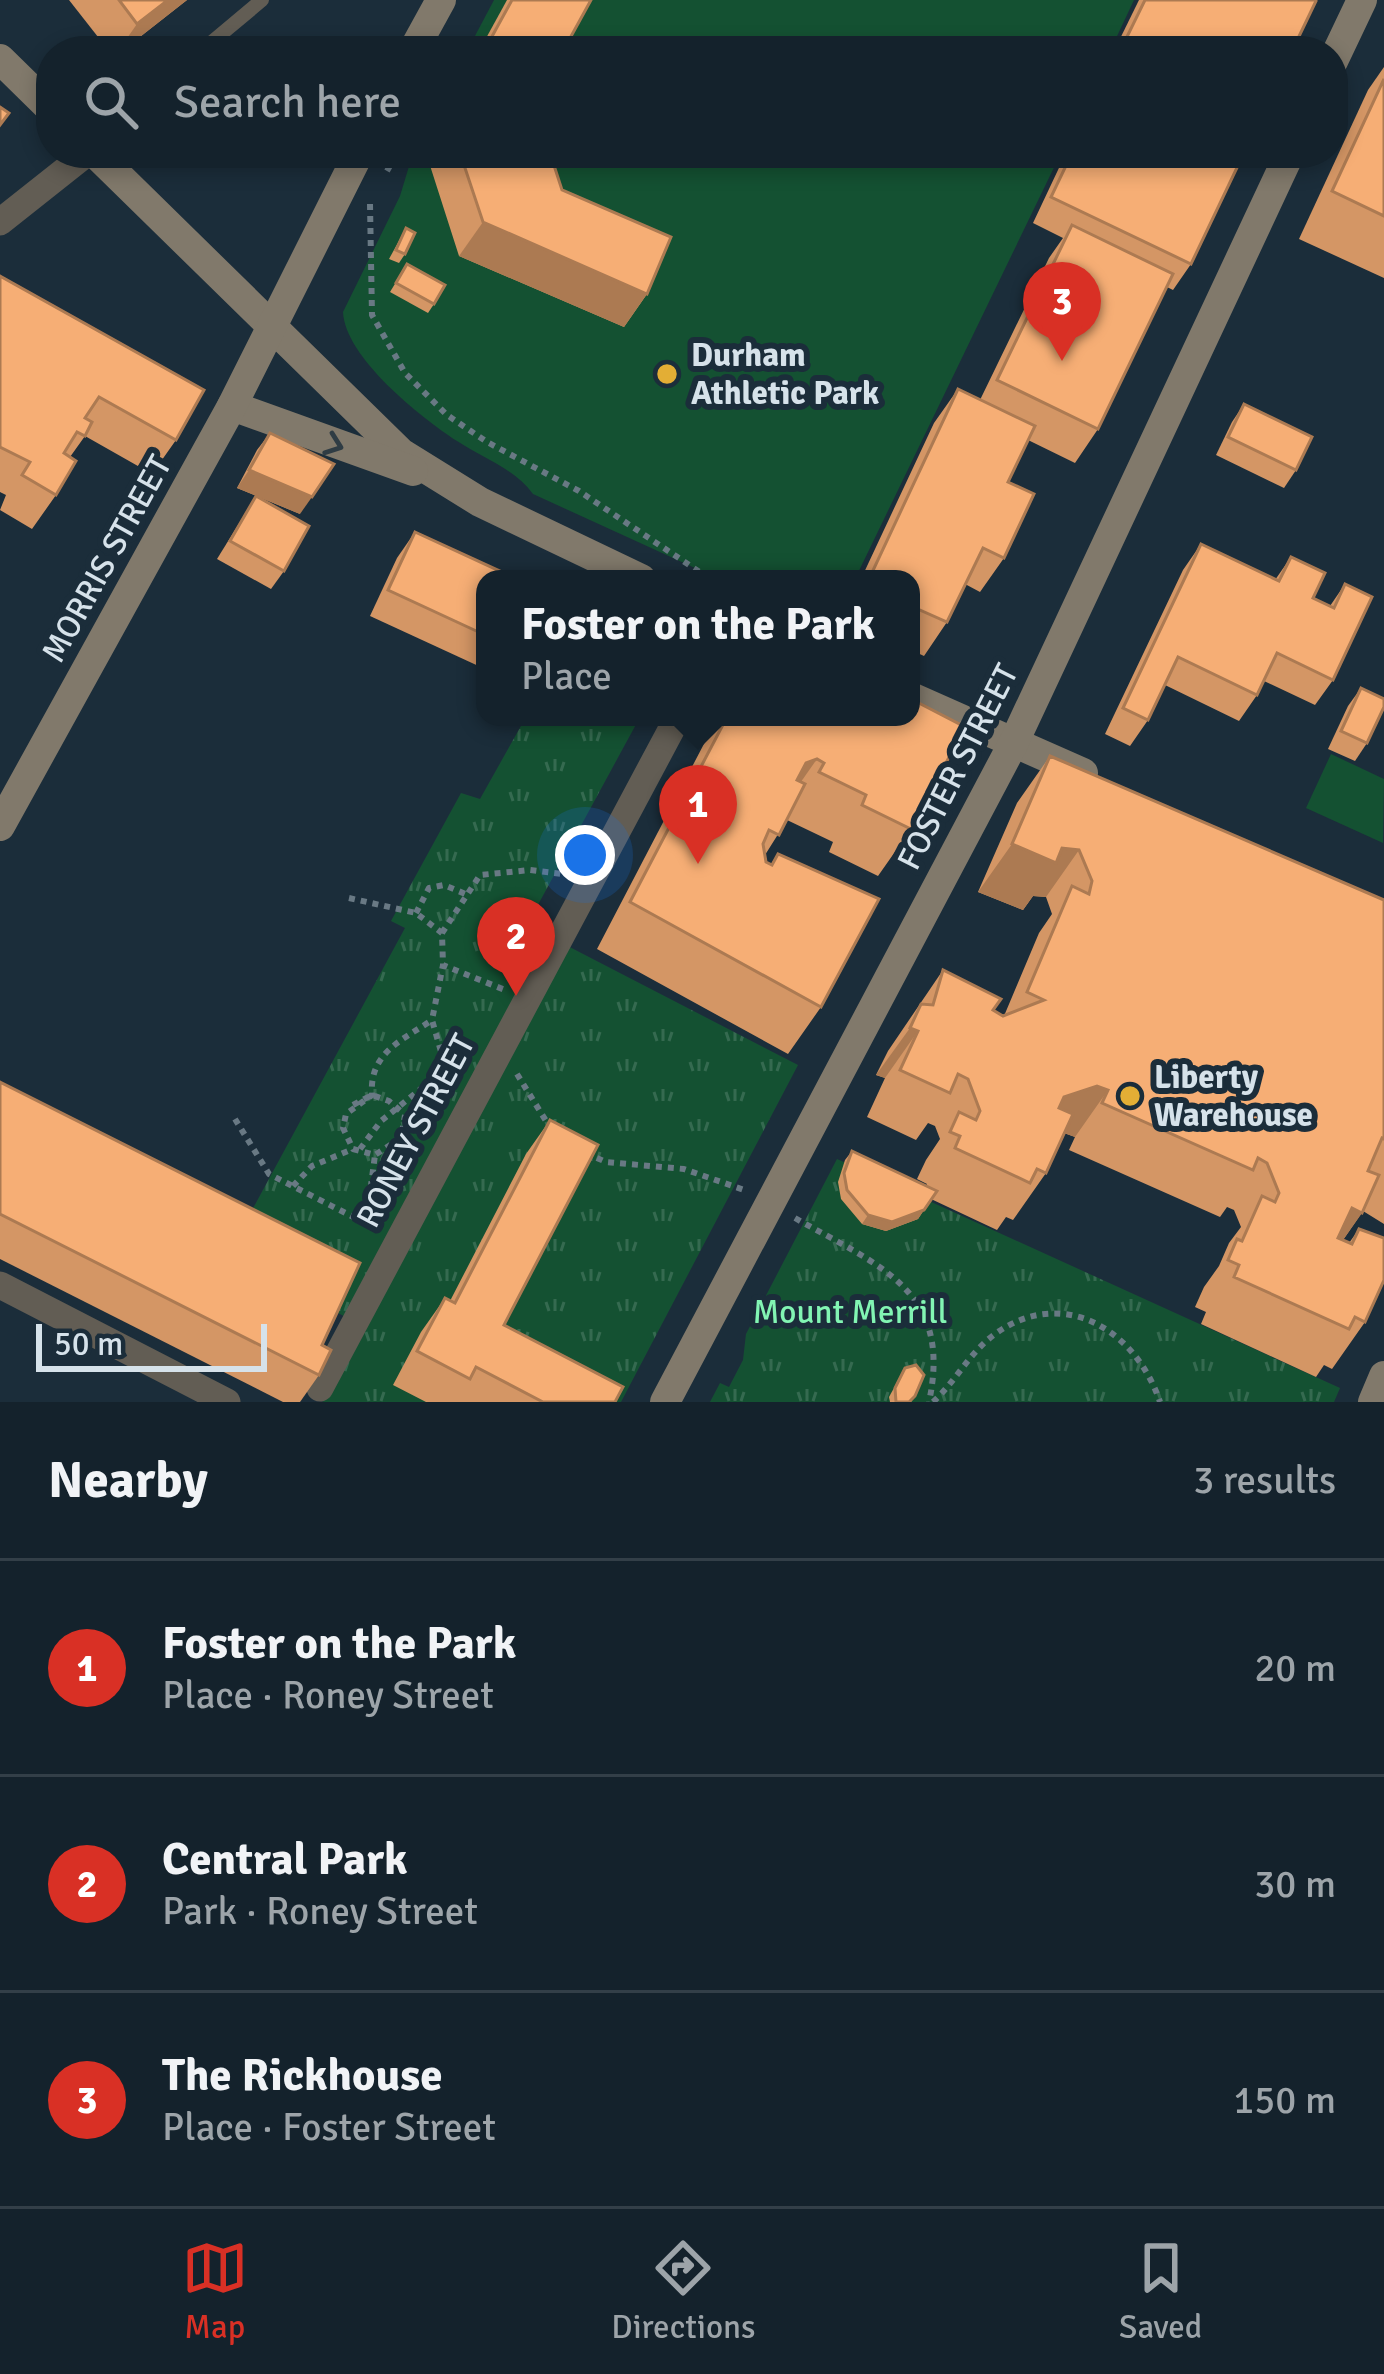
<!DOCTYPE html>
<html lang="en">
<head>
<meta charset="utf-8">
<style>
  body { margin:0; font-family:Signika,sans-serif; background:#212f38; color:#f1f3f6 }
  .scale { position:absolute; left:36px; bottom:30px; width:231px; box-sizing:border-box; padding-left:12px; border:6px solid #d6e2ea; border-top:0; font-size:33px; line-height:42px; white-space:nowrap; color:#d6e2ea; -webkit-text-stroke:9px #1b2d3a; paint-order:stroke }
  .you { position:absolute; left:585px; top:855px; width:42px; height:42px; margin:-30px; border:9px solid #fff; border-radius:50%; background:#1a73e8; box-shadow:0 0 0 18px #1a73e833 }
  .badge { display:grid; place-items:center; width:78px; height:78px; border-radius:50%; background:#d93025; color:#fff; font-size:39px; font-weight:700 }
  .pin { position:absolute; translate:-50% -99px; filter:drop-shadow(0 3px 6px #0008) }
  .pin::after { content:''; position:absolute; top:63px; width:42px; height:36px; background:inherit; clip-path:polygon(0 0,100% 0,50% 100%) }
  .popup { position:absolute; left:476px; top:570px; width:444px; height:156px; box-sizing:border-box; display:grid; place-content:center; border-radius:24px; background:#14222c; filter:drop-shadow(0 3px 9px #0005); font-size:39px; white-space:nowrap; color:#9da4a9 }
  .popup b { font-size:45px; color:#f1f3f6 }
  .popup::after { content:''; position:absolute; left:50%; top:100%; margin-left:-24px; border:24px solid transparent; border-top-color:#14222c }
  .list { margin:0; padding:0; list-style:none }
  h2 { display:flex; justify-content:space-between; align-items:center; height:156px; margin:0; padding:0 48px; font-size:51px }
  h2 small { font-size:39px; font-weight:400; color:#9da4a9 }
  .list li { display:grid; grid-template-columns:78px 1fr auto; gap:36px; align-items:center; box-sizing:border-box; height:216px; padding:0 48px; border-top:3px solid #333f48 }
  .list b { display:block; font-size:45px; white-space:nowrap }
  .list p { margin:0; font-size:39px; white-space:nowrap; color:#9da4a9 }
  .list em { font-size:39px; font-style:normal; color:#9da4a9 }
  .icon { flex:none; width:66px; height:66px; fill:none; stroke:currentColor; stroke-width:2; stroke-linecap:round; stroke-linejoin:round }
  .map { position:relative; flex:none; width:1384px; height:1402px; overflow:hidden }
  .search { position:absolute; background:#14222c; box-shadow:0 6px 18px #0003; left:36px; right:36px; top:36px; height:132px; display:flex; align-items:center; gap:30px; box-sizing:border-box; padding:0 42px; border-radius:48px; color:#9da4a9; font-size:45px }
  .sheet { height:804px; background:#14222c }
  nav { display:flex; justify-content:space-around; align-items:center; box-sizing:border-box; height:168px; border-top:3px solid #333f48; background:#14222c; font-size:33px; color:#9da4a9 }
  nav a { display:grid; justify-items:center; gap:6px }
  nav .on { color:#d93025 }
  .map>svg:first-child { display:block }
  .park { fill:url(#park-tufts) }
  .pitch { fill:#145132 }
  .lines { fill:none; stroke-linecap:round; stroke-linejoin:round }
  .path { stroke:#697984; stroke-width:6; stroke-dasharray:6 6; stroke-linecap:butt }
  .lane { stroke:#625d54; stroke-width:14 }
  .street { stroke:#625d54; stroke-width:27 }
  .secondary { stroke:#81796b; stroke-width:30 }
  .wall { fill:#d49665 }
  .shaded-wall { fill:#ac7a52 }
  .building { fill:#f6ae75; stroke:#ac7a52; stroke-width:3 }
  .oneway { stroke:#2f3c44 }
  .poi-dot { fill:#e3ae35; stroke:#1b2d3a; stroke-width:4.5 }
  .labels { text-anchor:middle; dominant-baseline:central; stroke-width:12; stroke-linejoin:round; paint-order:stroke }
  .poi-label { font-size:33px; font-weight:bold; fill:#d6e2ea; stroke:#1b2d3a; text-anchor:start }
  .street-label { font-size:33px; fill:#d6e2ea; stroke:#1b2d3a }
  .park-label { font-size:33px; fill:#82f5b3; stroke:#1b2d3a }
</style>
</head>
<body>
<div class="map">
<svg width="1384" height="1402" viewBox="0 0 1384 1402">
  <defs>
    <pattern id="park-tufts" width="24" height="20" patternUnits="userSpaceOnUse" patternTransform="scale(3)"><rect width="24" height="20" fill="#145132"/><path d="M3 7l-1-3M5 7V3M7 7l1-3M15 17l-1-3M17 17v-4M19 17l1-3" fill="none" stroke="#356a50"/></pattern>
  </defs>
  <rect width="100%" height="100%" fill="#1b2d3a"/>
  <!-- park -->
  <g class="park">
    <path d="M 526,717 L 640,717 L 527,925 L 798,1065 L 621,1402 L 324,1402 L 311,1395 L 350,1319 L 226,1258 L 405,928 L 391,921 L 461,793 L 480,799 Z"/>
    <path d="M 837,1159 L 1340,1388 L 1334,1402 L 710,1402 L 720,1383 L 729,1387 L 743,1360 L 746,1334 Z"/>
  </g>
  <!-- pitch -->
  <g class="pitch">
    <path d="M 494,0 L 1134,0 L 1110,51 L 467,51 Z"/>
    <path d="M 413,153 L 1061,153 L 855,579 L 719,579 L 533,494 C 515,469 483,458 457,441 C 420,417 345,357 343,312 L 400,196 Z"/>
    <path d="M 1331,754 L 1384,779 L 1383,843 L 1306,808 Z"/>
  </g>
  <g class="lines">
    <!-- path -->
    <g class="path">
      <path d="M 387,171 L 397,153"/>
      <path d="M 370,204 L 372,315 L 405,373 L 447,415 L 487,442 L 579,491 L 710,579"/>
      <path d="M 349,898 L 416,913 L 442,933 L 443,965 L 505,990"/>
      <path d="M 416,913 L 429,888 L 444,885 L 468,895"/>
      <path d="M 442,933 L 480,875 L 530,870 L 563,874"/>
      <path d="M 517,1074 L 551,1129"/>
      <path d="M 353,1105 L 372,1095 L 389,1101 L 405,1115 L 401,1138 L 375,1155 L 353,1149 L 343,1128 L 346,1114 L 372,1095 C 369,1053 401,1041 432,1020"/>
      <path d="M 235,1119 L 269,1174 L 373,1227"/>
      <path d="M 360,1149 L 381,1121 L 433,1079 L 442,1055 L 432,1020 L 443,965"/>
      <path d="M 586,1153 L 606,1162 L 684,1169 L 747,1191"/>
      <path d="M 293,1186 L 312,1166 L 353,1149"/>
      <path d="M 795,1218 C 879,1266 953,1290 929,1402"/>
      <path d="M 366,1223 L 375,1155"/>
      <path d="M 933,1402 C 956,1381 969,1353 995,1334 C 1063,1285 1136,1330 1160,1402"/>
    </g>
    <!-- lane -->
    <path class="lane" d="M 201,51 L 262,0"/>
    <!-- street -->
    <g class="street">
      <path d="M 0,222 L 87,153"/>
      <path d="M 0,1285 L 227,1402"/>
      <path d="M 320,1388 L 678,717"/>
    </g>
    <!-- secondary -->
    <g class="secondary">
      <path d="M 413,51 L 441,0"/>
      <path d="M 0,59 L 51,109"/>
      <path d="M 1333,61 L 1362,0"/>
      <path d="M 95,153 L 401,453 L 480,502 L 641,579"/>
      <path d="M 232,406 L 413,471"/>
      <path d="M 911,697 L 1083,773"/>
      <path d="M 0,826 L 232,406 L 359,153"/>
      <path d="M 665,1402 L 1014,742 L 1290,153"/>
      <path d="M 1373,1402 L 1384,1376"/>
    </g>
  </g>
  <!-- wall -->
  <g class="wall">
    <path d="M 69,0 L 187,0 L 122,51 L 109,51 Z"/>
    <path d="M 507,0 L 591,0 L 563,51 L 479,51 Z"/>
    <path d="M 1139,0 L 1315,0 L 1292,51 L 1114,51 Z"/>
    <path d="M 1384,67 L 1384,278 L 1299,239 L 1368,90 Z"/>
    <path d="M 426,153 L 550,153 L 562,190 L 647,294 L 624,327 L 459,256 Z"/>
    <path d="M 1066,153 L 1244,153 L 1191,264 L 1173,290 L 1167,287 L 1098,429 L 1075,463 L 1028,440 L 1008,482 L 1004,558 L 980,592 L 965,584 L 947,622 L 924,656 L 911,650 L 911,579 L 861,579 L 934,423 L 958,389 L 980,400 L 1049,258 L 1063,238 L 1033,223 Z"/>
    <path d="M 406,228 L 405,254 L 399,263 L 389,259 Z"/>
    <path d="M 407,264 L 434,304 L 428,313 L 390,292 Z"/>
    <path d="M 0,276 L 176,440 L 152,474 L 85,436 L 70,457 L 56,495 L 32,529 L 0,510 L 6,495 L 0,492 Z"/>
    <path d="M 1244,404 L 1296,470 L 1284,488 L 1216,455 L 1232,422 Z"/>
    <path d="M 270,433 L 300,514 L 237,488 L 257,450 Z"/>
    <path d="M 256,496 L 284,571 L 271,589 L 217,559 Z"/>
    <path d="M 415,532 L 485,579 L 485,669 L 370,616 L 397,558 Z"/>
    <path d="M 1201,544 L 1275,580 L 1291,557 L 1313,598 L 1330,606 L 1345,584 L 1333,680 L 1315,705 L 1264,681 L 1257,695 L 1239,721 L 1165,685 L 1148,720 L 1130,746 L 1105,734 L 1183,570 Z"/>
    <path d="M 1361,688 L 1367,743 L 1355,761 L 1328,749 L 1348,706 Z"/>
    <path d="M 718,717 L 911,717 L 911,829 L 878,876 L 829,852 L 833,842 L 787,820 L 765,855 L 766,862 L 771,864 L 778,854 L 821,1007 L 788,1054 L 597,949 Z"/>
    <path d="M 1050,756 L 1384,900 L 1384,1224 L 1363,1211 L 1343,1240 L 1349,1243 L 1359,1229 L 1365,1322 L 1332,1369 L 1324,1365 L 1316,1377 L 1201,1324 L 1206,1312 L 1195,1307 L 1204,1287 L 1219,1266 L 1229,1243 L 1241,1227 L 1234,1210 L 1227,1207 L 1220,1217 L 1069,1150 L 1075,1137 L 1064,1133 L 1046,1173 L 1013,1220 L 1006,1217 L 997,1230 L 931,1199 L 918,1219 L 886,1231 L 862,1224 L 841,1199 L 838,1182 L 845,1160 L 852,1151 L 926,1186 L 927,1184 L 917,1179 L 926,1160 L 940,1139 L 935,1126 L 928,1123 L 916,1140 L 867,1117 L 885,1078 L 876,1075 L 888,1051 L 943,970 L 993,1010 L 1004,1016 L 1039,933 L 1052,914 L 1046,897 L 1033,896 L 1023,910 L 978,892 L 1017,803 Z"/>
    <path d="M 0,1082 L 322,1345 L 319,1375 L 300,1402 L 283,1402 L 0,1259 Z"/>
    <path d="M 550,1120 L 504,1325 L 615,1402 L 426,1402 L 393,1385 L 421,1332 L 445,1298 L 450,1301 L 526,1154 Z"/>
    <path d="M 905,1368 L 915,1396 L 911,1402 L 890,1402 L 889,1397 Z"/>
  </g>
  <!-- shaded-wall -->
  <g class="shaded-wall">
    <path d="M 168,0 L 187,0 L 122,51 L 118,51 L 137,24 Z"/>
    <path d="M 483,222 L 647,294 L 624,327 L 459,256 Z"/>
    <path d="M 249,470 L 312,497 L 300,514 L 237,488 Z"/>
    <path d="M 817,759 L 784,806 L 806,763 Z"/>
    <path d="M 1012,844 L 1062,848 L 1079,850 L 1046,897 L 1033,896 L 1023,910 L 978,892 Z"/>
    <path d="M 910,1028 L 918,1031 L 885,1078 L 876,1075 Z"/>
    <path d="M 1097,1086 L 1108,1090 L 1075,1137 L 1064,1133 L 1031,1145 L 1064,1097 Z"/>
    <path d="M 1352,1208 L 1362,1213 L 1329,1260 Z"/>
    <path d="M 924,1210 L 918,1219 L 886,1231 L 862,1224 L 868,1215 Z"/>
  </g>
  <!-- building -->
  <g class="building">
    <path d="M 119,0 L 168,0 L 137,24 Z"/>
    <path d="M 512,0 L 591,0 L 563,51 L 484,51 Z"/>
    <path d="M 1145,0 L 1315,0 L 1316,1 L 1292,51 L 1120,51 Z"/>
    <path d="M 337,41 L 359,51 L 332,51 Z"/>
    <path d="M 1384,79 L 1384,216 L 1332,191 Z"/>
    <path d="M 0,107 L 9,113 L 0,125 Z"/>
    <path d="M 460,153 L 550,153 L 562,190 L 671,237 L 647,294 L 483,222 Z"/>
    <path d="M 1072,153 L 1244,153 L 1191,264 L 1051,197 Z"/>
    <path d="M 1072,225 L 1173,274 L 1098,429 L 997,380 Z"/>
    <path d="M 406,228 L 415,233 L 405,254 L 396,250 Z"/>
    <path d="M 407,264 L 445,285 L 434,304 L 396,283 Z"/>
    <path d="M 0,276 L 204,390 L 176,440 L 99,397 L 85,418 L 92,422 L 85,436 L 77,432 L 64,453 L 76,461 L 56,495 L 22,475 L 30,462 L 0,447 Z"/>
    <path d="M 958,389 L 1035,426 L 1008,482 L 1034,494 L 1004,558 L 983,548 L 947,622 L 911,606 L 911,579 L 869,579 Z"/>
    <path d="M 1244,404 L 1312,437 L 1296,470 L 1228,437 Z"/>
    <path d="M 270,433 L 334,464 L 312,497 L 249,470 Z"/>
    <path d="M 256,496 L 309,526 L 284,571 L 230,541 Z"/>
    <path d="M 415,532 L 517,579 L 485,579 L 485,635 L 388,590 Z"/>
    <path d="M 1201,544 L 1279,581 L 1291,557 L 1325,573 L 1313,598 L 1334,608 L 1345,584 L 1372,597 L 1333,680 L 1277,653 L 1257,695 L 1178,657 L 1148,720 L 1123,708 Z"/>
    <path d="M 1361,688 L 1384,699 L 1384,707 L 1367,743 L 1341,731 Z"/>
    <path d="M 911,699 L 965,727 L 911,829 L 862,805 L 866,795 L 819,772 L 824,763 L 817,759 L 806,763 L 797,780 L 805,784 L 779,835 L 769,830 L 763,844 L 766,862 L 772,865 L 778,854 L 879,899 L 821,1007 L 630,902 L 727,717 L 911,717 Z"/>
    <path d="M 1050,756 L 1384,900 L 1384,1139 L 1382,1138 L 1368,1171 L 1379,1175 L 1362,1213 L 1352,1208 L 1338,1238 L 1352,1244 L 1359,1229 L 1384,1238 L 1384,1280 L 1365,1322 L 1355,1317 L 1349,1329 L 1234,1277 L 1239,1265 L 1228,1260 L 1237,1239 L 1242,1241 L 1262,1196 L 1275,1202 L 1279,1193 L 1267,1163 L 1258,1158 L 1253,1170 L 1102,1103 L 1108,1090 L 1097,1086 L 1064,1097 L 1059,1108 L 1073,1114 L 1046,1173 L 1037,1169 L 1030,1183 L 955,1148 L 960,1136 L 950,1132 L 959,1112 L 976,1120 L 980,1111 L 968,1079 L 958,1074 L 950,1093 L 900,1070 L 918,1031 L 910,1028 L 921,1004 L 933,1005 L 943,970 L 1001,999 L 993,1010 L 1003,1016 L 1044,1000 L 1027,992 L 1072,886 L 1089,894 L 1092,881 L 1079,850 L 1062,848 L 1056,863 L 1012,844 Z"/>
    <path d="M 0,1082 L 360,1263 L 322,1345 L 331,1350 L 319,1375 L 0,1214 Z"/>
    <path d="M 550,1120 L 598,1145 L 504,1325 L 623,1387 L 615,1402 L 543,1402 L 476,1367 L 470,1379 L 417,1351 L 445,1298 L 455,1303 Z"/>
    <path d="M 852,1151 L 937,1191 L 924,1210 L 892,1222 L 868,1215 L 847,1190 L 844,1173 Z"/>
    <path d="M 916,1365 L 924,1375 L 915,1396 L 909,1402 L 896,1402 L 895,1388 L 905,1368 Z"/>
  </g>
  <!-- one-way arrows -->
  <defs><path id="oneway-chevron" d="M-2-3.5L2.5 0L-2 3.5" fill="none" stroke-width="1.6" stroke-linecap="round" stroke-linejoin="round" transform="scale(3)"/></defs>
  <use class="oneway" href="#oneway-chevron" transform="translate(334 445) rotate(20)"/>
  <!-- markers -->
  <g class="poi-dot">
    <circle cx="667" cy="374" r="12"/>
    <circle cx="1130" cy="1096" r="12"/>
  </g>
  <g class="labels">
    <!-- poi labels -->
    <g class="poi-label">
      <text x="691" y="355">Durham<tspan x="691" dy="38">Athletic Park</tspan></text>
      <text x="1154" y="1077">Liberty<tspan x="1154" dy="38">Warehouse</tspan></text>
    </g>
    <!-- street labels -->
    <g class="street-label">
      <text transform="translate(107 559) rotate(-61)">MORRIS STREET</text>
      <text transform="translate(958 767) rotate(-63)">FOSTER STREET</text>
      <text transform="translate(416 1131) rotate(-62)">RONEY STREET</text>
    </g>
    <!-- park labels -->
    <g class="park-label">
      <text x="850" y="1312">Mount Merrill</text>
    </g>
  </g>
</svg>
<div class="scale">50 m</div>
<div class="you"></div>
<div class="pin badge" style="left:698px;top:864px">1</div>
<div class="popup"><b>Foster on the Park</b>Place</div>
<div class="pin badge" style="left:516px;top:996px">2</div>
<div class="pin badge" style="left:1062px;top:361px">3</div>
<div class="search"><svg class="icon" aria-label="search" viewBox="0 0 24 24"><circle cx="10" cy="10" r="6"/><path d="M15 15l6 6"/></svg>Search here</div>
</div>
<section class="sheet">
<h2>Nearby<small>3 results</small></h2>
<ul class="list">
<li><span class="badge">1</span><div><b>Foster on the Park</b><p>Place · Roney Street</p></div><em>20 m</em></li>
<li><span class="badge">2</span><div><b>Central Park</b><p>Park · Roney Street</p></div><em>30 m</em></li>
<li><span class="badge">3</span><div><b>The Rickhouse</b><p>Place · Foster Street</p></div><em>150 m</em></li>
</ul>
</section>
<nav>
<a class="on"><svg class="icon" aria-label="map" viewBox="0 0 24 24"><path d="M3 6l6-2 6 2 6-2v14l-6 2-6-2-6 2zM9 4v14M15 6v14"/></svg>Map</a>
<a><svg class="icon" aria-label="directions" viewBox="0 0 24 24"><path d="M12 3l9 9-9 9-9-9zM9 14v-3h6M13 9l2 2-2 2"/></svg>Directions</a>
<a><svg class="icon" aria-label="saved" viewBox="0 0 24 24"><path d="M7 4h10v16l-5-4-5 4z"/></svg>Saved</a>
</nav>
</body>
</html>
